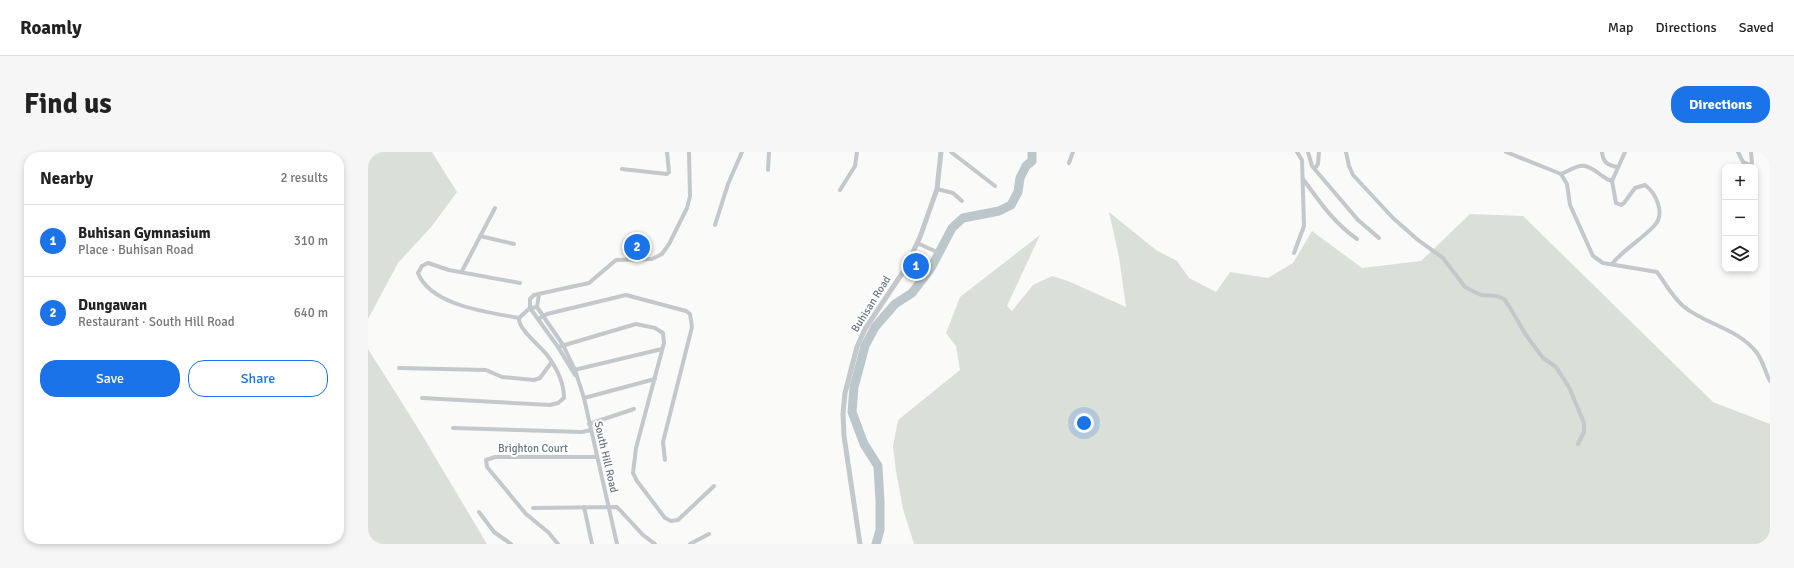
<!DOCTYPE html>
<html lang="en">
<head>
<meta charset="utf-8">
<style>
  body { margin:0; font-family:Signika,sans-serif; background:#f6f6f6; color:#222 }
  .controls { position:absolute; right:12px; top:12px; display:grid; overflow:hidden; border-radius:8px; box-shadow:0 2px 6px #0003 }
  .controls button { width:36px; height:36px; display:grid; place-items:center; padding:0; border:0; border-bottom:1px solid #e0e0e0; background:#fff; color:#222; font:20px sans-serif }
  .you { position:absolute; left:716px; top:271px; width:14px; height:14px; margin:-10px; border:3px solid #fff; border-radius:50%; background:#1a73e8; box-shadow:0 0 0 6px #1a73e833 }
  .badge { display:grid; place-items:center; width:26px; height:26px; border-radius:50%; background:#1a73e8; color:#fff; font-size:13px; font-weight:700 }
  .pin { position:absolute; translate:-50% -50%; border:2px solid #fff; box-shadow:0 1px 4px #0006 }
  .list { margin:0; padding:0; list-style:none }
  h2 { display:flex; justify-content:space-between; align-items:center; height:52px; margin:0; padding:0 16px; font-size:17px }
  h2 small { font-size:13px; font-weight:400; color:#767676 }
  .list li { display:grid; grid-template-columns:26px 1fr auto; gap:12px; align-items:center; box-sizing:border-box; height:72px; padding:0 16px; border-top:1px solid #e0e0e0 }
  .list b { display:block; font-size:15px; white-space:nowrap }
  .list p { margin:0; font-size:13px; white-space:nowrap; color:#767676 }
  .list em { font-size:13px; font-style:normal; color:#767676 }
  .actions { display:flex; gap:8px; padding:12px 16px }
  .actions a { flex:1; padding:9px 0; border:1px solid #1a73e8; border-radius:16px; text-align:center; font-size:14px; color:#1a73e8 }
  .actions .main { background:#1a73e8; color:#fff }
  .icon { flex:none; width:22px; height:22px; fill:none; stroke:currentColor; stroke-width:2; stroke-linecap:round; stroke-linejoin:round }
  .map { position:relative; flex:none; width:1402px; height:392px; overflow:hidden; border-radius:16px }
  header { display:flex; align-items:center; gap:24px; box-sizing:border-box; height:56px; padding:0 20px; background:#fff; border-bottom:1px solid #e0e0e0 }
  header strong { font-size:19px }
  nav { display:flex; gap:22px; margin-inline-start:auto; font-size:14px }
  .intro { display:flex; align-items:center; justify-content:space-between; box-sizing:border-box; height:96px; padding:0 24px }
  h1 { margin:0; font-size:28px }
  .button { padding:10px 18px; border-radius:16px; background:#1a73e8; color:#fff; font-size:14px; font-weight:700 }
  main { display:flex; gap:24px; padding:0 24px }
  aside { flex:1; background:#fff; border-radius:16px; box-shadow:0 2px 6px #0003 }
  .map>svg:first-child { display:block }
  .green { fill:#dadfd7 }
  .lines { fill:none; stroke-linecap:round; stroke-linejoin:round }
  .river { stroke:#bbc7cb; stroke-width:9 }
  .minor { stroke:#c3c8cc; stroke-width:4 }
  .tertiary { stroke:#c3c8cc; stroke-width:5 }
  .labels { text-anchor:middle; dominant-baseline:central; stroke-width:4; stroke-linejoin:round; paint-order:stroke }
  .street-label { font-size:11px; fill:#657683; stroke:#fff }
</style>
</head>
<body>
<header>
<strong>Roamly</strong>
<nav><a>Map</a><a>Directions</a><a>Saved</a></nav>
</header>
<div class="intro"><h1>Find us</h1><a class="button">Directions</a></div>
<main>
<aside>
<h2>Nearby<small>2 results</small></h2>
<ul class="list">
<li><span class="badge">1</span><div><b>Buhisan Gymnasium</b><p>Place · Buhisan Road</p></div><em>310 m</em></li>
<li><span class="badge">2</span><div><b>Dungawan</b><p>Restaurant · South Hill Road</p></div><em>640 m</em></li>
</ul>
<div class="actions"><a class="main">Save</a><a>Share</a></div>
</aside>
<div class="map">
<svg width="1402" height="392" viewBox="0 0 1402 392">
  <rect width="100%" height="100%" fill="#fafaf8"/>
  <!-- green -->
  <g class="green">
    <path d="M 0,0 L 64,0 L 89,40 L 64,74 L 30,111 L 0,167 Z"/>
    <path d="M 741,60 L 788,98 L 809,109 L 821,126 L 848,140 L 862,120 L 900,126 L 925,111 L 944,79 L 994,116 L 1053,109 L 1102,62 L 1155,64 L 1345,250 L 1402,272 L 1402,392 L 546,392 L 535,357 L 528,319 L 525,294 L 530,268 L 592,218 L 588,194 L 578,181 L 592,145 L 672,83 L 639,154 L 644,159 L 665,133 L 684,124 L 700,129 L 758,155 L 751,105 Z"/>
    <path d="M 0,197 L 48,273 L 119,392 L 0,392 Z"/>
  </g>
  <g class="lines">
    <!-- river -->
    <path class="river" d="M 508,392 L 512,378 L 512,350 L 510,314 L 496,292 L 484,260 L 486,235 L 497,194 L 507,175 L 527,152 L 544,141 L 563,116 L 584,76 L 595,66 L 631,59 L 643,53 L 650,40 L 652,26 L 658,14 L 664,9 L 664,0"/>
    <!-- minor -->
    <g class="minor">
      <path d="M 583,0 L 627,34"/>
      <path d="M 940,0 L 944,14 L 990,68 L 1011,86"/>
      <path d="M 978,0 L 981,14 L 985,23 L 1025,66 L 1050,88 L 1075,106 L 1097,135 L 1113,143 L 1129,144 L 1136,147 L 1141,154 L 1158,183 L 1175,206 L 1188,215 L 1201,235 L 1216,271 L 1216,280 L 1210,292"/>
      <path d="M 1138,0 L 1193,22 L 1199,32 L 1202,53 L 1225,104 L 1235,111 L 1289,120 C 1297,131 1304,144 1315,154 C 1338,173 1370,176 1389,201 C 1395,209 1397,220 1402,229"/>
      <path d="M 1234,0 C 1235,10 1239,13 1249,15"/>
      <path d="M 1370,0 L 1375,10 L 1382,13 L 1384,11 L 1383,0"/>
      <path d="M 701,11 L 705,0"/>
      <path d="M 947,16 L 950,12 L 951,0"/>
      <path d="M 254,17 L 299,22 L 301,20 L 299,0"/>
      <path d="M 400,18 L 401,0"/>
      <path d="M 1193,22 C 1211,14 1214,8 1233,23 C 1237,26 1239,28 1244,29"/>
      <path d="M 935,27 C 952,50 965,70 989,87"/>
      <path d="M 569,37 L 585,41 L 594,49"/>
      <path d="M 472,38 L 487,14 L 489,0"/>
      <path d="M 347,73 L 360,32 L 374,0"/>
      <path d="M 112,84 L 146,92"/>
      <path d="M 549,91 L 569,100"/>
      <path d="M 926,101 L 936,74 L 934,8 L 929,0"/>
      <path d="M 1244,112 C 1256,97 1273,88 1286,74 C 1298,62 1288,41 1277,33 L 1267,36 L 1256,51 L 1253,53 L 1248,51 L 1244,29 L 1257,0"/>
      <path d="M 94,119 L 127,56"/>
      <path d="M 152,131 L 81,118 L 60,111 L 54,114 L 50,121 C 63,154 120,160 151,166 L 162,156 L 169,155"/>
      <path d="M 171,142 L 169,155 L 195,193 L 207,218 L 216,246 L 249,392"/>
      <path d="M 170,167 L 179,162 L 258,143 L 318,159 L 322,162 L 324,175 L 295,290 L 297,308"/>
      <path d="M 190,195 L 268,172 L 287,176 L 295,181 L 296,191 L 268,296 L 265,321 L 269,329 L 297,366 L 303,369 L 310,368 L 346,334"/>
      <path d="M 31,216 L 118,218 L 134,225 L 166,228 L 172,226 L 183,211"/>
      <path d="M 206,218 L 294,197"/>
      <path d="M 207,223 L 190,195 L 162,156 L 162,147 L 166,143 L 221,131 L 248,108 L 284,107 L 294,102 L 301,92 L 319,56 L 322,44 L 321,0"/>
      <path d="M 54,246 L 182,253 L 190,251 L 196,246 C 196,231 188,215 179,203 C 172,194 150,177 151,166"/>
      <path d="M 216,246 L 287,227"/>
      <path d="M 221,272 L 266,257"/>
      <path d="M 85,276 L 214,280 L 223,278"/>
      <path d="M 216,355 L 224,392"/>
      <path d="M 165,356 L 249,355 L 275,383 L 287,392"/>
      <path d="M 111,360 L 126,380 L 143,392"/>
      <path d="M 190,392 L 180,380 L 158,362 L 119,315 L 118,308 L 127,305 L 229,305"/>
      <path d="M 322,392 L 341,382"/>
    </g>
    <!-- tertiary -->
    <path class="tertiary" d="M 492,392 L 476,284 L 475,262 L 477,241 L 489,195 L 497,177 L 537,117 L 552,85 L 569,37 L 573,0"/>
  </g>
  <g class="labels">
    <!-- street labels -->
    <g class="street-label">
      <text transform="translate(503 152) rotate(-58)">Buhisan Road</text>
      <text x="165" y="296">Brighton Court</text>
      <text transform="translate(238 305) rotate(77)">South Hill Road</text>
    </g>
  </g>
</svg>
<div class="controls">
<button>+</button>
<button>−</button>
<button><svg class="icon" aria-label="layers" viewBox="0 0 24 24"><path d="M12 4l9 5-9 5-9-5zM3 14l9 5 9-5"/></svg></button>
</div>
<div class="you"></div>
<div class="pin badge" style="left:548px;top:114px">1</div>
<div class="pin badge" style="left:269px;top:95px">2</div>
</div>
</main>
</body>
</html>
